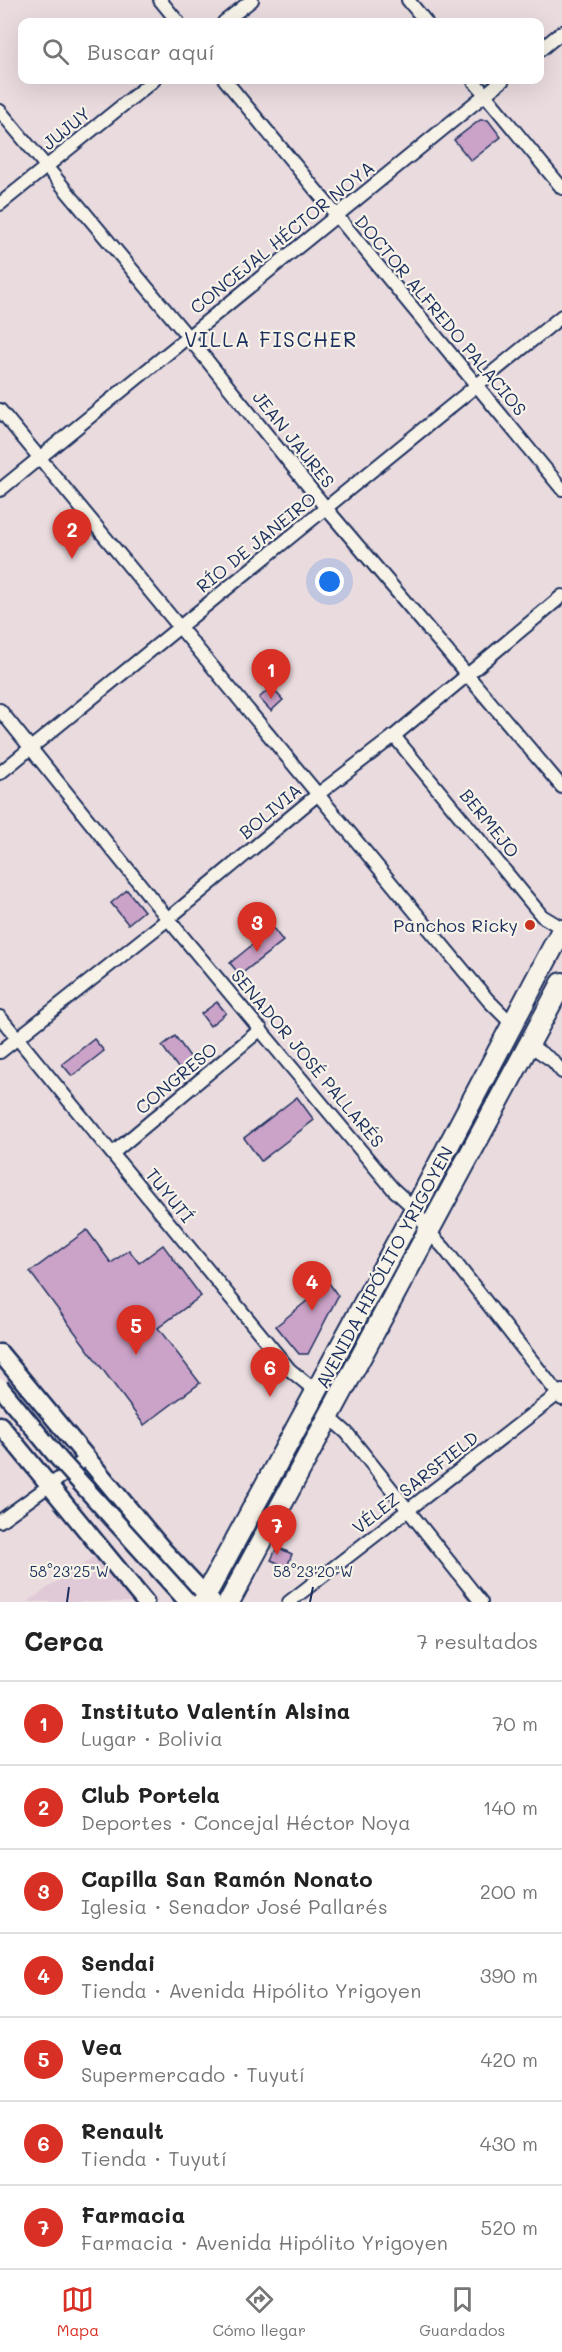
<!DOCTYPE html>
<html lang="es">
<head>
<meta charset="utf-8">
<style>
  body { margin:0; font-family:Mali,sans-serif; background:#f6f6f6; color:#222 }
  .you { position:absolute; left:330px; top:582px; width:21px; height:21px; margin:-15px; border:4px solid #fff; border-radius:50%; background:#1a73e8; box-shadow:0 0 0 9px #1a73e833 }
  .badge { display:grid; place-items:center; width:39px; height:39px; border-radius:50%; background:#d93025; color:#fff; font-size:20px; font-weight:700 }
  .pin { position:absolute; translate:-50% -50px; filter:drop-shadow(0 2px 3px #0008) }
  .pin::after { content:''; position:absolute; top:32px; width:21px; height:18px; background:inherit; clip-path:polygon(0 0,100% 0,50% 100%) }
  .list { margin:0; padding:0; list-style:none }
  h2 { display:flex; justify-content:space-between; align-items:center; height:78px; margin:0; padding:0 24px; font-size:26px }
  h2 small { font-size:20px; font-weight:400; color:#767676 }
  .list li { display:grid; grid-template-columns:39px 1fr auto; gap:18px; align-items:center; box-sizing:border-box; height:84px; padding:0 24px; border-top:2px solid #e0e0e0 }
  .list b { display:block; font-size:22px; white-space:nowrap }
  .list p { margin:0; font-size:20px; white-space:nowrap; color:#767676 }
  .list em { font-size:20px; font-style:normal; color:#767676 }
  .icon { flex:none; width:33px; height:33px; fill:none; stroke:currentColor; stroke-width:2; stroke-linecap:round; stroke-linejoin:round }
  .map { position:relative; flex:none; width:562px; height:1602px; overflow:hidden }
  .search { position:absolute; background:#fff; box-shadow:0 6px 24px #0002; left:18px; right:18px; top:18px; height:66px; display:flex; align-items:center; gap:15px; box-sizing:border-box; padding:0 21px; border-radius:12px; color:#767676; font-size:22px }
  .sheet { height:666px; background:#fff }
  nav { display:flex; justify-content:space-around; align-items:center; box-sizing:border-box; height:84px; border-top:2px solid #e0e0e0; background:#fff; font-size:16px; color:#767676 }
  nav a { display:grid; justify-items:center; gap:3px }
  nav .on { color:#d93025 }
  .map>svg:first-child { display:block }
  .built { fill:#e1cad7 }
  .building { fill:#cba2c8; stroke:#1b2f5e; stroke-width:1.5 }
  .lines { fill:none; stroke-linecap:round; stroke-linejoin:round }
  .street-casing { stroke:#1b2f5e; stroke-width:16 }
  .secondary-casing { stroke:#1b2f5e; stroke-width:21 }
  .primary-casing { stroke:#1b2f5e; stroke-width:24 }
  .street { stroke:#f7f3e8; stroke-width:12 }
  .secondary { stroke:#f7f3e8; stroke-width:16 }
  .primary { stroke:#f7f3e8; stroke-width:20 }
  .secondary-bridge-casing { stroke:#1b2f5e; stroke-width:21; stroke-linecap:butt }
  .secondary-bridge { stroke:#f7f3e8; stroke-width:16 }
  .ticks { fill:none; stroke:#1b2f5e; stroke-width:2 }
  .poi-dot { fill:#c8321e; stroke:#f7f3e8; stroke-width:2 }
  .labels { text-anchor:middle; dominant-baseline:central; stroke-width:4.5; stroke-linejoin:round; paint-order:stroke }
  .street-label { font-size:18px; fill:#1b2f5e; stroke:#f7f3e8 }
  .poi-label { font-size:18px; fill:#1b2f5e; stroke:#f7f3e8; text-anchor:end }
  .quarter-label { font-size:21px; letter-spacing:1.5px; fill:#1b2f5e; stroke:#f7f3e8 }
  .ticks-label { font-size:15px; text-anchor:middle; fill:#1b2f5e; stroke:#f7f3e8; stroke-width:4.5; stroke-linejoin:round; paint-order:stroke }
</style>
</head>
<body>
<div class="map">
<svg width="562" height="1602" viewBox="0 0 562 1602">
  <rect width="100%" height="100%" fill="#eadbde"/>
  <filter id="ink" filterUnits="userSpaceOnUse"><feTurbulence type="fractalNoise" baseFrequency=".0167" numOctaves="2"/><feDisplacementMap in="SourceGraphic" scale="12" xChannelSelector="R" yChannelSelector="G"/><feConvolveMatrix kernelMatrix="1 2 1 2 8 2 1 2 1" color-interpolation-filters="sRGB"/></filter>
  <g filter="url(#ink)">
    <!-- built -->
    <path class="built" d="M 111,1545 L 159,1602 L 27,1602 Z"/>
    <!-- building -->
    <g class="building">
      <path d="M 480,120 L 488,120 L 501,137 L 471,161 L 454,140 Z"/>
      <path d="M 271,687 L 283,700 L 271,711 L 259,698 Z"/>
      <path d="M 127,890 L 144,911 L 128,924 L 111,903 Z"/>
      <path d="M 273,928 L 283,941 L 240,975 L 230,963 Z"/>
      <path d="M 217,1002 L 226,1013 L 210,1026 L 201,1014 Z"/>
      <path d="M 175,1036 L 194,1062 L 181,1072 L 162,1046 Z"/>
      <path d="M 94,1039 L 104,1051 L 72,1076 L 62,1064 Z"/>
      <path d="M 297,1097 L 314,1120 L 261,1161 L 244,1138 Z"/>
      <path d="M 87,1230 L 111,1263 L 129,1250 L 139,1263 L 163,1245 L 201,1296 L 158,1328 L 200,1383 L 144,1425 L 30,1272 Z"/>
      <path d="M 329,1283 L 338,1296 L 308,1354 L 299,1354 L 276,1326 Z"/>
      <path d="M 277,1547 L 292,1554 L 287,1567 L 271,1560 Z"/>
    </g>
    <g class="lines">
      <defs>
        <g id="street">
          <path d="M 160,0 L 178,22"/>
          <path d="M 408,0 L 426,22"/>
          <path d="M 224,22 L 252,0"/>
          <path d="M 540,50 L 562,32"/>
          <path d="M 225,80 L 562,489"/>
          <path d="M 473,80 L 562,188"/>
          <path d="M 0,111 L 189,338 L 326,508 L 562,787"/>
          <path d="M 0,204 L 154,80"/>
          <path d="M 0,410 L 488,1000 L 512,1024"/>
          <path d="M 0,490 L 503,80"/>
          <path d="M 0,710 L 168,919 L 393,1189 L 415,1209 L 429,1232 L 444,1248 L 562,1399"/>
          <path d="M 394,736 L 542,916 L 562,928"/>
          <path d="M 0,773 L 562,316"/>
          <path d="M 0,1017 L 290,1370 L 317,1392"/>
          <path d="M 528,1044 L 553,1061 L 562,1072"/>
          <path d="M 0,1052 L 168,919 L 317,795 L 394,736 L 562,596"/>
          <path d="M 113,1153 L 261,1029"/>
          <path d="M 329,1417 L 347,1433 L 481,1602"/>
          <path d="M 0,1521 L 86,1459"/>
          <path d="M 289,1602 L 562,1391"/>
        </g>
        <g id="secondary">
          <path d="M 0,1353 L 164,1551 L 212,1602"/>
          <path d="M 0,1425 L 145,1602"/>
        </g>
        <g id="primary">
          <path d="M 202,1602 L 415,1209 L 562,930"/>
          <path d="M 229,1602 L 562,983"/>
        </g>
      </defs>
      <!-- street casing -->
      <use href="#street" class="street-casing"/>
      <!-- secondary casing -->
      <use href="#secondary" class="secondary-casing"/>
      <!-- primary casing -->
      <use href="#primary" class="primary-casing"/>
      <!-- street -->
      <use href="#street" class="street"/>
      <!-- secondary -->
      <use href="#secondary" class="secondary"/>
      <!-- primary -->
      <use href="#primary" class="primary"/>
      <defs>
        <path id="secondary-bridge" d="M 0,1387 L 59,1459 L 188,1602"/>
      </defs>
      <!-- secondary-bridge casing -->
      <use href="#secondary-bridge" class="secondary-bridge-casing"/>
      <!-- secondary-bridge -->
      <use href="#secondary-bridge" class="secondary-bridge"/>
    </g>
  </g>
  <!-- ticks -->
  <path class="ticks" d="M 67,1602 L 69,1587M 310,1602 L 313,1587"/>
  <!-- markers -->
  <circle class="poi-dot" cx="530" cy="925" r="6"/>
  <g class="labels">
    <!-- street labels -->
    <g class="street-label">
      <text transform="translate(66 128) rotate(-39)">JUJUY</text>
      <text transform="translate(282 237) rotate(-39)">CONCEJAL HÉCTOR NOYA</text>
      <text transform="translate(441 315) rotate(50)">DOCTOR ALFREDO PALACIOS</text>
      <text transform="translate(294 439) rotate(51)">JEAN JAURES</text>
      <text transform="translate(256 542) rotate(-39)">RÍO DE JANEIRO</text>
      <text transform="translate(270 811) rotate(-40)">BOLIVIA</text>
      <text transform="translate(490 823) rotate(51)">BERMEJO</text>
      <text transform="translate(308 1058) rotate(50)">SENADOR JOSÉ PALLARÉS</text>
      <text transform="translate(176 1078) rotate(-40)">CONGRESO</text>
      <text transform="translate(170 1195) rotate(51)">TUYUTÍ</text>
      <text transform="translate(384 1267) rotate(-62)">AVENIDA HIPÓLITO YRIGOYEN</text>
      <text transform="translate(415 1482) rotate(-38)">VÉLEZ SARSFIELD</text>
    </g>
    <!-- poi labels -->
    <g class="poi-label">
      <text x="518" y="925">Panchos Ricky</text>
    </g>
    <!-- quarter labels -->
    <g class="quarter-label">
      <text x="271" y="338">VILLA FISCHER</text>
    </g>
  </g>
  <g class="ticks-label">
    <text x="69" y="1577">58°23'25"W</text>
    <text x="313" y="1577">58°23'20"W</text>
  </g>
</svg>
<div class="you"></div>
<div class="pin badge" style="left:271px;top:699px">1</div>
<div class="pin badge" style="left:72px;top:559px">2</div>
<div class="pin badge" style="left:257px;top:952px">3</div>
<div class="pin badge" style="left:312px;top:1311px">4</div>
<div class="pin badge" style="left:136px;top:1355px">5</div>
<div class="pin badge" style="left:270px;top:1397px">6</div>
<div class="pin badge" style="left:277px;top:1555px">7</div>
<div class="search"><svg class="icon" aria-label="search" viewBox="0 0 24 24"><circle cx="10" cy="10" r="6"/><path d="M15 15l6 6"/></svg>Buscar aquí</div>
</div>
<section class="sheet">
<h2>Cerca<small>7 resultados</small></h2>
<ul class="list">
<li><span class="badge">1</span><div><b>Instituto Valentín Alsina</b><p>Lugar · Bolivia</p></div><em>70 m</em></li>
<li><span class="badge">2</span><div><b>Club Portela</b><p>Deportes · Concejal Héctor Noya</p></div><em>140 m</em></li>
<li><span class="badge">3</span><div><b>Capilla San Ramón Nonato</b><p>Iglesia · Senador José Pallarés</p></div><em>200 m</em></li>
<li><span class="badge">4</span><div><b>Sendai</b><p>Tienda · Avenida Hipólito Yrigoyen</p></div><em>390 m</em></li>
<li><span class="badge">5</span><div><b>Vea</b><p>Supermercado · Tuyutí</p></div><em>420 m</em></li>
<li><span class="badge">6</span><div><b>Renault</b><p>Tienda · Tuyutí</p></div><em>430 m</em></li>
<li><span class="badge">7</span><div><b>Farmacia</b><p>Farmacia · Avenida Hipólito Yrigoyen</p></div><em>520 m</em></li>
</ul>
</section>
<nav>
<a class="on"><svg class="icon" aria-label="map" viewBox="0 0 24 24"><path d="M3 6l6-2 6 2 6-2v14l-6 2-6-2-6 2zM9 4v14M15 6v14"/></svg>Mapa</a>
<a><svg class="icon" aria-label="directions" viewBox="0 0 24 24"><path d="M12 3l9 9-9 9-9-9zM9 14v-3h6M13 9l2 2-2 2"/></svg>Cómo llegar</a>
<a><svg class="icon" aria-label="saved" viewBox="0 0 24 24"><path d="M7 4h10v16l-5-4-5 4z"/></svg>Guardados</a>
</nav>
</body>
</html>
